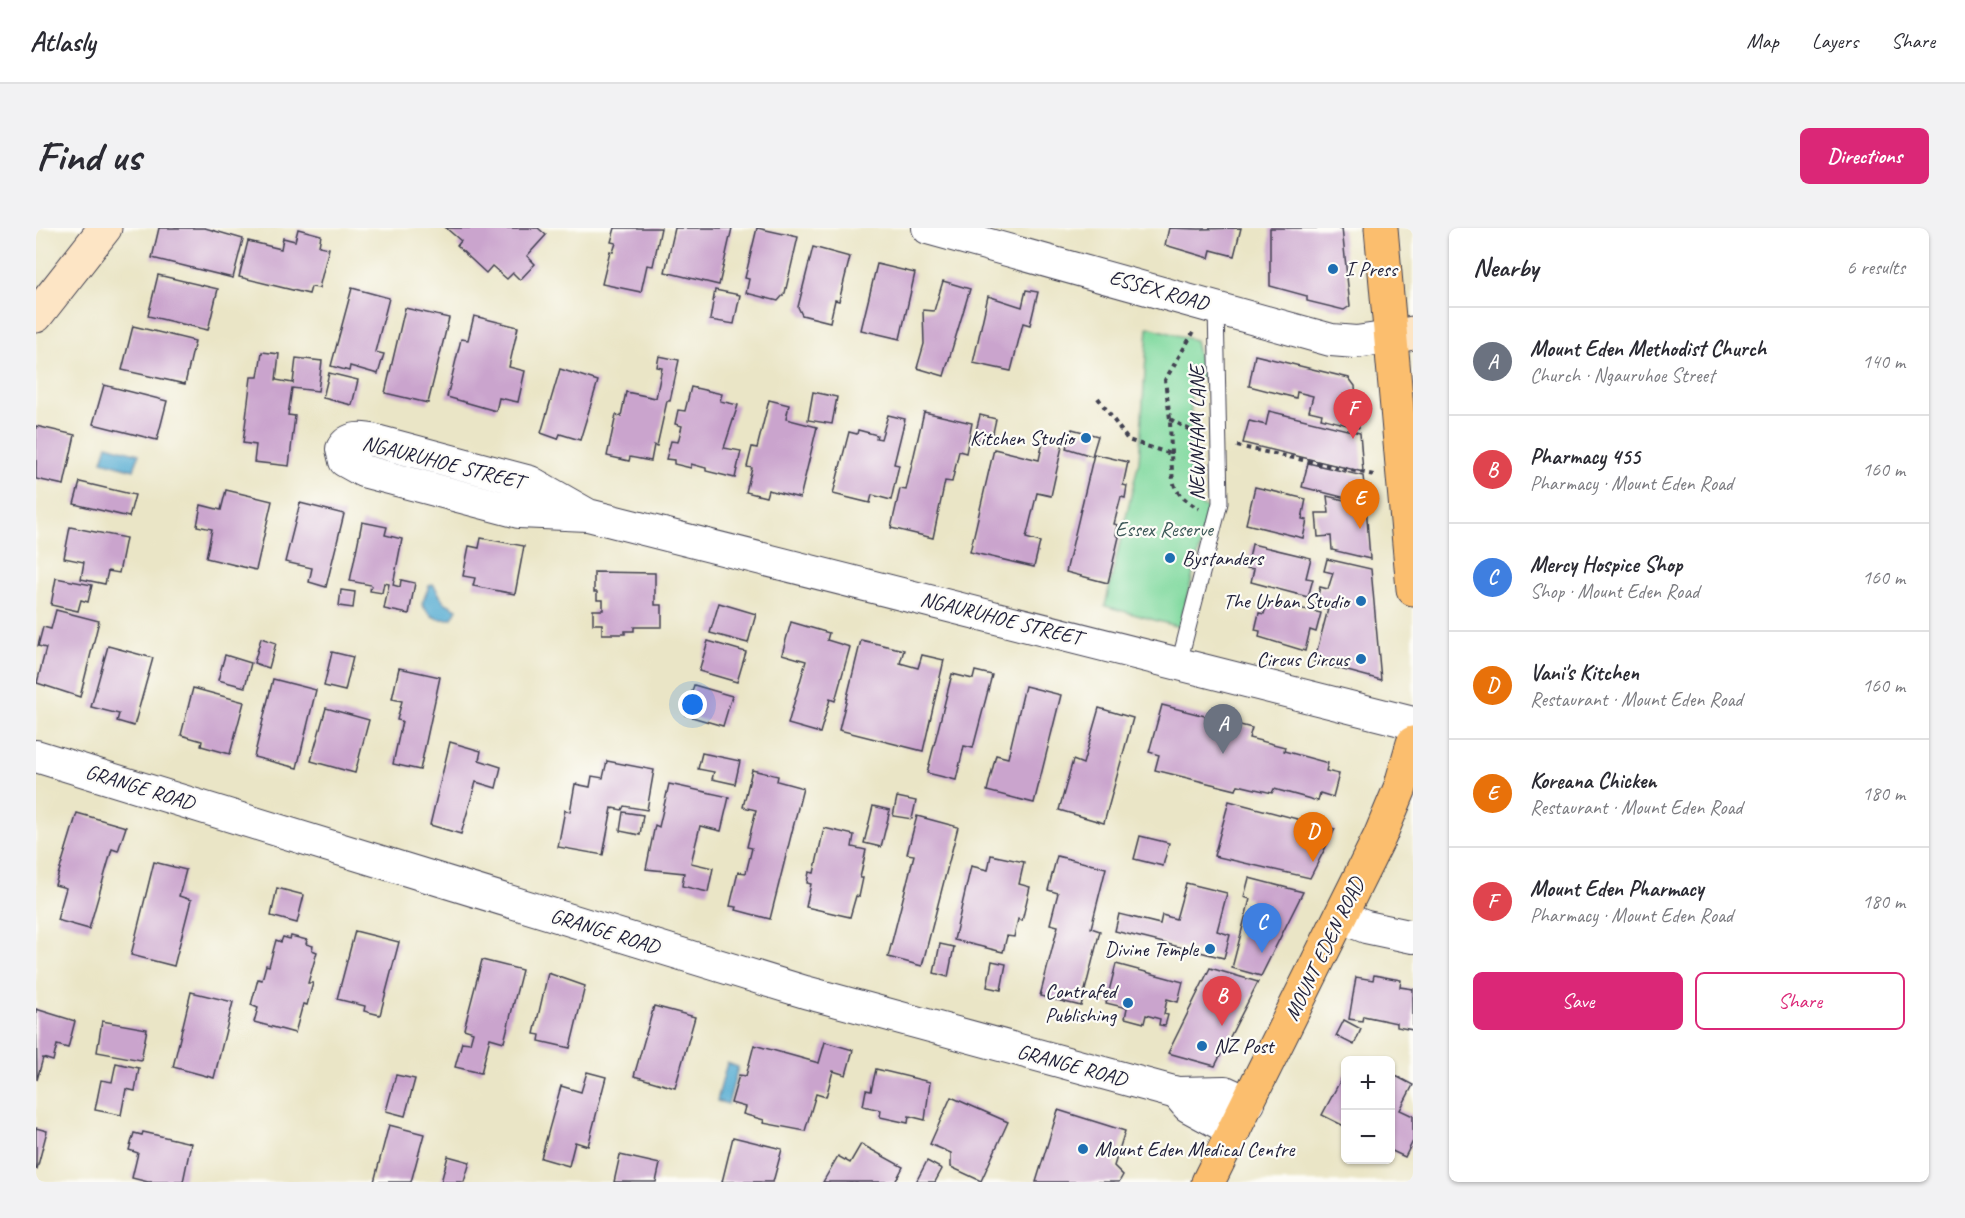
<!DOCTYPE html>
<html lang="en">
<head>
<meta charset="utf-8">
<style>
  body { margin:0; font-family:Caveat,sans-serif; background:#f2f2f3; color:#2b2b33 }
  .controls { position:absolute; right:18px; bottom:18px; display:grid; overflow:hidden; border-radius:9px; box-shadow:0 2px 4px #0004 }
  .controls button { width:54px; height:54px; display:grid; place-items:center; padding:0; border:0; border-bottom:2px solid #e1e1e2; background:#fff; color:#2b2b33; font:30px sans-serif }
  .you { position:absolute; left:657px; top:477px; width:21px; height:21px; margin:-15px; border:4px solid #fff; border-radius:50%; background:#1a73e8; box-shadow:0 0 0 9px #1a73e833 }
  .badge { display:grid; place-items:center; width:39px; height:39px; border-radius:50%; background:#db2777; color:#fff; font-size:20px; font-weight:700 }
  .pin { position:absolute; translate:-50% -50px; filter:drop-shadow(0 2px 3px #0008) }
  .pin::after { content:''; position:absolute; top:32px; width:21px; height:18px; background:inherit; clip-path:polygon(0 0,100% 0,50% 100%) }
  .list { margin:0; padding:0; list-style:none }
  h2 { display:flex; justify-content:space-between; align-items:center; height:78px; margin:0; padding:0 24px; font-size:26px }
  h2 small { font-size:20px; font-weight:400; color:#7c7c81 }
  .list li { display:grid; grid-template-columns:39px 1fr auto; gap:18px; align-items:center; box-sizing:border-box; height:108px; padding:0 24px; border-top:2px solid #e1e1e2 }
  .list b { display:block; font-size:22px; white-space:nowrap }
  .list p { margin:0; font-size:20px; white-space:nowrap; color:#7c7c81 }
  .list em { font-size:20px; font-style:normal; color:#7c7c81 }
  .actions { display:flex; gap:12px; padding:18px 24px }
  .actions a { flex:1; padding:14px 0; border:2px solid #db2777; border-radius:9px; text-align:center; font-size:21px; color:#db2777 }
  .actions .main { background:#db2777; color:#fff }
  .map { position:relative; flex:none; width:1377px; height:954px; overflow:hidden; border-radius:9px }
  header { display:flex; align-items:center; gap:36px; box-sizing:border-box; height:84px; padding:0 30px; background:#fff; border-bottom:2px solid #e1e1e2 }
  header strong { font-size:28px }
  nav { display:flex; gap:33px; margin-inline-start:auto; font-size:21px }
  .intro { display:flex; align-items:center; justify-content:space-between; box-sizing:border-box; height:144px; padding:0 36px }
  h1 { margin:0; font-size:42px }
  .button { padding:15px 27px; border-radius:9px; background:#db2777; color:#fff; font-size:21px; font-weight:700 }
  main { display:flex; gap:36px; padding:0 36px }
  aside { flex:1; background:#fff; border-radius:9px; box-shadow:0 2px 4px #0004 }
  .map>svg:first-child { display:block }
  .green { fill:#80d99f; stroke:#517e6d; stroke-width:1.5 }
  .water { fill:#55acd2; stroke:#3c6786; stroke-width:1.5 }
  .building { fill:#caa4cd }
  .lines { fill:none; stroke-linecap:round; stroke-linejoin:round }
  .lane-casing { stroke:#403f50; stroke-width:17 }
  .street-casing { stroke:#403f50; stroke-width:34 }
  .secondary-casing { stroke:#403f50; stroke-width:35 }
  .primary-casing { stroke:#403f50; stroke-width:35 }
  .path { stroke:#403f50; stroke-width:4; stroke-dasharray:4.5 4.5; stroke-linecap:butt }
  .lane { stroke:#fff; stroke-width:15 }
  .street { stroke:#fff; stroke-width:32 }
  .secondary { stroke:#fde5c5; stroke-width:33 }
  .primary { stroke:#fbbe6e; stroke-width:33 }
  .poi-dot { fill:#1f6fb2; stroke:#fdfcf7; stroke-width:2 }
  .labels { text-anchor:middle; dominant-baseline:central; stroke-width:4.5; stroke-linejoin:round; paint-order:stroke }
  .poi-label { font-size:21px; fill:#22223b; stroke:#fdfcf7; text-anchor:end }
  .street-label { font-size:21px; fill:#22223b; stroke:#fdfcf7 }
  .park-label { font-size:21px; fill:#3e5959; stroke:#fdfcf7 }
</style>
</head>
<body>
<header>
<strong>Atlasly</strong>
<nav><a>Map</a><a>Layers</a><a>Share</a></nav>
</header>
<div class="intro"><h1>Find us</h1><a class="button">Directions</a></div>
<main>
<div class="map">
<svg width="1377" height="954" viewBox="0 0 1377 954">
  <rect width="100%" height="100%" fill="#fdfcf7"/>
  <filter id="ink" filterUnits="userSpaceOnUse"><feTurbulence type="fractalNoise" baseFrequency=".0167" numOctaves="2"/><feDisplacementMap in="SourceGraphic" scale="12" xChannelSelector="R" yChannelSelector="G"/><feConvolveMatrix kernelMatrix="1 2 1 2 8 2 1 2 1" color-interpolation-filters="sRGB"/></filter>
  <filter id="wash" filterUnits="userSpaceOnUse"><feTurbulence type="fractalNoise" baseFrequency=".008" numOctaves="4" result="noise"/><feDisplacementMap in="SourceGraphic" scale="24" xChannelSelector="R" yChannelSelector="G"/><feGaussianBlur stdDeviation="1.35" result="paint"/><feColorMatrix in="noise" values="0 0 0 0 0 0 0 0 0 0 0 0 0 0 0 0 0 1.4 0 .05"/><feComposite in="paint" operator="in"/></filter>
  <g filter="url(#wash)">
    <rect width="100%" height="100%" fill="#eae5c6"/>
    <!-- green -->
    <path class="green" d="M 1112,99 L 1159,112 L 1167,151 L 1155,146 L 1154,269 L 1174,283 L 1143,399 L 1069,378 L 1103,233 Z"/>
    <!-- water -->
    <g class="water">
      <path d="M 71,217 L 103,226 L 98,242 L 66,233 Z"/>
      <path d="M 397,356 L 408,374 L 421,381 L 416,390 C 401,394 393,388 386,376 L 393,358 Z"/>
      <path d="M 691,835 L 702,839 L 692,876 L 681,873 Z"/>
    </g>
    <g id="blocks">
      <!-- building -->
      <g class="building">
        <path d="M 123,0 L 169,0 L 207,11 L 197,50 L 116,30 Z"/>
        <path d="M 410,0 L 502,0 L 510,7 L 491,28 L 499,36 L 484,52 L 477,45 L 471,51 L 456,38 L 450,45 L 421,18 L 425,13 Z"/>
        <path d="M 579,0 L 625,0 L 617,38 L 611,37 L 605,64 L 566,56 L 574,23 L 577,24 L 580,15 L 575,14 Z"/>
        <path d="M 639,0 L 696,0 L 683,57 L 629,44 Z"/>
        <path d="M 721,0 L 762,9 L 749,65 L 742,73 L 710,65 L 713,51 L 709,50 Z"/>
        <path d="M 1133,0 L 1163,1 L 1205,0 L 1198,28 L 1175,22 L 1173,30 L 1129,17 Z"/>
        <path d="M 1234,0 L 1306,0 L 1314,78 L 1308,82 L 1271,73 L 1271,68 L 1234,58 Z"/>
        <path d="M 262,1 L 285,7 L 283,18 L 293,20 L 283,60 L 275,59 L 273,66 L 203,49 L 212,13 L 245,21 L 247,10 L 259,13 Z"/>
        <path d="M 777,19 L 814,29 L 803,73 L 799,72 L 794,94 L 766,87 L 762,79 Z"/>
        <path d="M 841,36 L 879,45 L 864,111 L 825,102 Z"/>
        <path d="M 122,47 L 182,61 L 172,102 L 112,88 Z"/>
        <path d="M 907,53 L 934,61 L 908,148 L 881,140 L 888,116 L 887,82 L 898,83 Z"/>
        <path d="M 316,60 L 353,70 L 339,124 L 348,126 L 342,146 L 314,138 L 313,143 L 295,138 Z"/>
        <path d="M 679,62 L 704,67 L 698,96 L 674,92 Z"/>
        <path d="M 990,62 L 1002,64 L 994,97 L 987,95 L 975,143 L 937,135 L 952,68 L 986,79 Z"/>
        <path d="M 369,80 L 413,90 L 392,175 L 349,165 Z"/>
        <path d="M 438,88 L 482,99 L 473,139 L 489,143 L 482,174 L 463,170 L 460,183 L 411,169 L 425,111 L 432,112 Z"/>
        <path d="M 97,98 L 159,113 L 149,156 L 86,142 Z"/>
        <path d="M 226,124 L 243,126 L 240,152 L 257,155 L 260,130 L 286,133 L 282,163 L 256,160 L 252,187 L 259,188 L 253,238 L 218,234 L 220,217 L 207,215 L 215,149 L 222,149 Z"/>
        <path d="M 1219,127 L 1313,150 L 1319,158 L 1323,200 L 1285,190 L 1286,186 L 1273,183 L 1277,168 L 1261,164 L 1260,170 L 1213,158 Z"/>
        <path d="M 623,128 L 643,132 L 634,173 L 631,173 L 621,218 L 618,217 L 615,233 L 594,229 L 593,233 L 571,228 L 580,187 L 585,188 L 590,164 L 620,170 L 626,140 L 621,139 Z"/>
        <path d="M 524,141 L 562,153 L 544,212 L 524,206 L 522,211 L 505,205 Z"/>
        <path d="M 293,145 L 322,152 L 316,177 L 287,170 Z"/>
        <path d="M 68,157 L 131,173 L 121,212 L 57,196 Z"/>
        <path d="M 655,159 L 686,166 L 684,173 L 702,177 L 688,220 L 705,223 L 699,250 L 670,243 L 670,240 L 655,236 L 655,240 L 638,236 L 638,232 L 630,231 L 635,213 L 642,214 L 646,198 L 639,196 L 642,182 L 649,183 Z"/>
        <path d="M 777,164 L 801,169 L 796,196 L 772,192 Z"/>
        <path d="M 733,172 L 753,177 L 750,191 L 781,199 L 764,270 L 732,262 L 730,269 L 710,264 L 716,240 L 711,239 L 716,219 L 721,220 Z"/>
        <path d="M 1233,183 L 1324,205 L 1327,244 L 1207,215 L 1213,193 L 1230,197 Z"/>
        <path d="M 888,184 L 936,195 L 930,225 L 923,223 L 916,254 L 909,253 L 897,310 L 855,300 L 864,261 L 870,262 Z"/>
        <path d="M 852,187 L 869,191 L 858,236 L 863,237 L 855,272 L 836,267 L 834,275 L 797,266 L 813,204 L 821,206 L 822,202 L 841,207 L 840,210 L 845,211 Z"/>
        <path d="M 944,187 L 960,191 L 955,214 L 938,211 Z"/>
        <path d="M 0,198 L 39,207 L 28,257 L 0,251 Z"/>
        <path d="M 1036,201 L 1062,208 L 1056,228 L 1030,220 Z"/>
        <path d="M 1008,209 L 1027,214 L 1015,268 L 1001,265 L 990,310 L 1004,314 L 998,339 L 934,324 L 958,221 L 1003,232 Z"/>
        <path d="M 1058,226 L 1092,234 L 1087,257 L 1091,258 L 1089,270 L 1085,269 L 1078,296 L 1082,297 L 1080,307 L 1083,309 L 1072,355 L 1030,344 Z"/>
        <path d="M 1272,235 L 1327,248 L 1330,275 L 1266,259 Z"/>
        <path d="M 44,254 L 99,267 L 93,289 L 38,276 Z"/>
        <path d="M 1219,259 L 1270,271 L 1266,291 L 1271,292 L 1267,310 L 1210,296 Z"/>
        <path d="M 190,262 L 236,273 L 220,342 L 170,330 L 176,301 L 161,298 L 165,277 L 185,282 Z"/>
        <path d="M 1291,268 L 1330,277 L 1334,331 L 1296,322 L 1295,308 L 1282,309 L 1280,285 L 1293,285 Z"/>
        <path d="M 264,275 L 308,286 L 290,359 L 273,354 L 276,340 L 249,334 Z"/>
        <path d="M 326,294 L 351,299 L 349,307 L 366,311 L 357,357 L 364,359 L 365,352 L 379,355 L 373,386 L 348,381 L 353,356 L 348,355 L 346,365 L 334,363 L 335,357 L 314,353 Z"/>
        <path d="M 34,299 L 90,310 L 83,345 L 72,343 L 69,356 L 45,351 L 48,334 L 28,330 Z"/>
        <path d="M 445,310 L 488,318 L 479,366 L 437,358 L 439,350 L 427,348 L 433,318 L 443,320 Z"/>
        <path d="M 1216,316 L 1275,330 L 1270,350 L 1277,351 L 1272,369 L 1215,354 L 1218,341 L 1211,340 Z"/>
        <path d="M 1291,331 L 1335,341 L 1345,452 L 1278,434 L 1292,381 L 1279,378 L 1284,359 L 1292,361 L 1297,345 L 1288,343 Z"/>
        <path d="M 558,344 L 619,345 L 619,377 L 626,377 L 626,399 L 598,399 L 598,403 L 589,403 L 589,406 L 566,406 L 566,396 L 557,396 L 557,382 L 567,382 L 567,372 L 561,372 L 561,364 L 558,364 Z"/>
        <path d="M 20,350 L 56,357 L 52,374 L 45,372 L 42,383 L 15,377 Z"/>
        <path d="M 305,362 L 319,364 L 317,380 L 303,378 Z"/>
        <path d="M 1232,373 L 1285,385 L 1280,404 L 1274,402 L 1269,423 L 1223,409 L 1224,403 L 1219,402 L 1223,385 L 1228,386 Z"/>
        <path d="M 683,375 L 720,386 L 712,415 L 674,405 Z"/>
        <path d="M 20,382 L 63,393 L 44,469 L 1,455 L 10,420 L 2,418 L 7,399 L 15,401 Z"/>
        <path d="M 755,394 L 793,405 L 791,412 L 814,419 L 799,473 L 794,471 L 784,505 L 752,496 L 770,433 L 746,426 Z"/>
        <path d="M 225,410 L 240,415 L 233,440 L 218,435 Z"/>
        <path d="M 825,412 L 868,422 L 864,435 L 882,440 L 886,427 L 908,432 L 887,523 L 803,502 Z"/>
        <path d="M 672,413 L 710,424 L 701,454 L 663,443 Z"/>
        <path d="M 72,418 L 117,430 L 98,498 L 81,493 L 83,486 L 55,479 Z"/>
        <path d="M 296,424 L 317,429 L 309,463 L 288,458 Z"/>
        <path d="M 189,427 L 215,435 L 209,459 L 182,452 Z"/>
        <path d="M 363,440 L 404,449 L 384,542 L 357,536 L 366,493 L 361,492 L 366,473 L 356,471 Z"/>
        <path d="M 939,443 L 956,447 L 937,520 L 928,518 L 920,552 L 891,545 L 916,446 L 937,451 Z"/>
        <path d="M 237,451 L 280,462 L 261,540 L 218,529 Z"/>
        <path d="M 658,457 L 696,468 L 687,498 L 649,487 Z"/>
        <path d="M 989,458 L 1025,467 L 998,575 L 951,563 L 960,527 L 972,530 Z"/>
        <path d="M 157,460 L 208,474 L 194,526 L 165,518 L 166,513 L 145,507 Z"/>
        <path d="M 1126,477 L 1216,500 L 1213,510 L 1249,519 L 1248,523 L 1292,535 L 1290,543 L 1303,546 L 1297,569 L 1284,565 L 1282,573 L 1238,561 L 1236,565 L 1202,557 L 1200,562 L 1119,542 L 1123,527 L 1113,524 Z"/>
        <path d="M 290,480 L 333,492 L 319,545 L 275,533 Z"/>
        <path d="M 1063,480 L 1097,490 L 1068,595 L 1023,582 L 1037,532 L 1047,536 Z"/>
        <path d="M 414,514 L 445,523 L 443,532 L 465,539 L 460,560 L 440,554 L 425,606 L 394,597 Z"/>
        <path d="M 666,525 L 704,533 L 699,556 L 676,551 L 678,544 L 662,541 Z"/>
        <path d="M 571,533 L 618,542 L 611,582 L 588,578 L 586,582 L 576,580 L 567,627 L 522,619 L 529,582 L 534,584 L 539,556 L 554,559 L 556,548 L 567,550 Z"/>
        <path d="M 716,542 L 742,548 L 741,553 L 767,560 L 734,691 L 700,682 L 701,679 L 694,678 L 702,644 L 710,645 L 716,620 L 711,619 L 720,582 L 707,579 Z"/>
        <path d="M 633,556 L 693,569 L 685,603 L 664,598 L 655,635 L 677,640 L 672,664 L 646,658 L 648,645 L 610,641 L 619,597 L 623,599 Z"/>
        <path d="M 861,569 L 880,573 L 876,591 L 857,588 Z"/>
        <path d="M 1193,573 L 1299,601 L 1274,650 L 1178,628 Z"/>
        <path d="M 837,578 L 854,582 L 845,619 L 828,615 Z"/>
        <path d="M 587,584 L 607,587 L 604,607 L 584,603 Z"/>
        <path d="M 41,585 L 90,599 L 82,623 L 76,621 L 53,701 L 21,692 L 30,660 L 19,657 Z"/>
        <path d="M 881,588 L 922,599 L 886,738 L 852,729 L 878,627 L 871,626 Z"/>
        <path d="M 788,600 L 818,607 L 816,619 L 830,622 L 824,650 L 827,650 L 823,669 L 820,668 L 814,689 L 770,679 L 775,656 L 771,655 L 773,644 L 778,645 Z"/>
        <path d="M 1104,608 L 1133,615 L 1127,638 L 1098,631 Z"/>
        <path d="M 955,627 L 988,634 L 983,656 L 994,659 L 986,693 L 982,691 L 978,709 L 971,708 L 967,724 L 918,712 L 935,638 L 952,642 Z"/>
        <path d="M 1021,628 L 1070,640 L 1055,700 L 1064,703 L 1045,778 L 1004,768 L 1022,698 L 1014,696 L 1022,665 L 1012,662 Z"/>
        <path d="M 118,634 L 150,642 L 143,668 L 155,672 L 138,738 L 95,727 Z"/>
        <path d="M 1213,650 L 1267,664 L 1225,748 L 1196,740 L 1214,671 L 1208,669 Z"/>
        <path d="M 1150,655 L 1191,665 L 1181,703 L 1194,707 L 1188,730 L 1079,703 L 1083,686 L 1124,696 L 1126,687 L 1140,691 Z"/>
        <path d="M 241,660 L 268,667 L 261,695 L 235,688 Z"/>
        <path d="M 319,703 L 363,714 L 344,787 L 328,783 L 329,778 L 301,771 Z"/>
        <path d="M 255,708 L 271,712 L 270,716 L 277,718 L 276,722 L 281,724 L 272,755 L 277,755 L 271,777 L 267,776 L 259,805 L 218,794 L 222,780 L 215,777 L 222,751 L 226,752 L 230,737 L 233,738 L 240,712 L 245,714 L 247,709 L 254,711 Z"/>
        <path d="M 904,716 L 918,719 L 912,749 L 898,745 Z"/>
        <path d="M 446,732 L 486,742 L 468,814 L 454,810 L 445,845 L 419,839 L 426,814 L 434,815 L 437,804 L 428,801 Z"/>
        <path d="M 956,733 L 970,736 L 965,762 L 951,759 Z"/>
        <path d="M 1080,736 L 1147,754 L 1142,774 L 1131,771 L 1128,786 L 1132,787 L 1129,798 L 1123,797 L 1124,791 L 1110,787 L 1108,795 L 1089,790 L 1091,780 L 1070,775 Z"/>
        <path d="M 1174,740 L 1222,754 L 1179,838 L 1132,825 Z"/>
        <path d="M 512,745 L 549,758 L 534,820 L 503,813 L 504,807 L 498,806 Z"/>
        <path d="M 1338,747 L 1365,752 L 1364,759 L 1377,761 L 1377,802 L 1361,799 L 1361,795 L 1327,788 L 1326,793 L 1313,791 L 1320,749 L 1337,752 Z"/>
        <path d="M 155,764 L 197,774 L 178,850 L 137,839 Z"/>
        <path d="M 618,778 L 659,789 L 639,860 L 598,848 Z"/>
        <path d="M 0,781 L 39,793 L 32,820 L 21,817 L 17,833 L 7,830 L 1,852 Z"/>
        <path d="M 1308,792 L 1325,801 L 1318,817 L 1300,808 Z"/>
        <path d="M 66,793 L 111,801 L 105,832 L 61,824 Z"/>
        <path d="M 789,814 L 817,822 L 810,847 L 797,843 L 790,869 L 780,866 L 769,903 L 727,895 L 728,892 L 707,886 L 709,879 L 695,875 L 703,847 L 710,848 L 718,817 L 783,835 Z"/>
        <path d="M 80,835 L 103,840 L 99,863 L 90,861 L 85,887 L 59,882 L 65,852 L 76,854 Z"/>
        <path d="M 840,841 L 894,854 L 889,892 L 873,888 L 872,895 L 844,889 L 845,882 L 827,878 L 830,862 L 835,863 Z"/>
        <path d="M 1310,842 L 1310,899 L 1286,887 Z"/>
        <path d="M 551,844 L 570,849 L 552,918 L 539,914 L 533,938 L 505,930 L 525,858 L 545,864 Z"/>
        <path d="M 1354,845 L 1377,857 L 1364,882 L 1377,888 L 1377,913 L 1369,929 L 1354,922 Z"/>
        <path d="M 360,847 L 379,851 L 369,888 L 350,883 Z"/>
        <path d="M 915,869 L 972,894 L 945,953 L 915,939 L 915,925 L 894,916 Z"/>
        <path d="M 1022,882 L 1089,903 L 1078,938 L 1087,947 L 1083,954 L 1000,954 Z"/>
        <path d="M 353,897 L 388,906 L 375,954 L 338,954 Z"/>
        <path d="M 0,900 L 11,903 L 1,941 L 0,941 Z"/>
        <path d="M 107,904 L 155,915 L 147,954 L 112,954 L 96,950 L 102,925 L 93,922 L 98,905 L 106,907 Z"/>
        <path d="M 697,909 L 746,921 L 737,954 L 686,954 Z"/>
        <path d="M 825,916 L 867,939 L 859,954 L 787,954 L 802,928 L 814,935 Z"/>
        <path d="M 584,927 L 624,936 L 620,954 L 578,954 Z"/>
        <path d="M 412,928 L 434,934 L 428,954 L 405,954 Z"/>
        <path d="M 891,933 L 906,941 L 899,954 L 880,954 Z"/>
      </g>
    </g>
  </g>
  <g filter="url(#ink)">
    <use href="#blocks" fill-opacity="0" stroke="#403f50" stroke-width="1.5"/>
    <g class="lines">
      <defs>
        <path id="lane" d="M 1143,435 L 1184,275 L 1180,79"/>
        <g id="street">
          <path d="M 892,0 L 1295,112 L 1320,114 L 1355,109"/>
          <path d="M 552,287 L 494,254 L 340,213 C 327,210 313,208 306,221 L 309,233 L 327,243 L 483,284 L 552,287 L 1377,495"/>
          <path d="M 0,528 L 769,764 L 1141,865 L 1189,864 L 1213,875"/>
          <path d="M 1304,689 L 1330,699 L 1377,709"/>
          <path d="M 1141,865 L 1152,878 L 1198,903"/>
        </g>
        <g id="secondary">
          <path d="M 0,88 L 69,0"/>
          <path d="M 1355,109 L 1377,105"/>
        </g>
        <g id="primary">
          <path d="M 1345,0 L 1377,361"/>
          <path d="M 1172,954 L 1344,608 L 1364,560 L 1377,515"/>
        </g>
      </defs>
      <!-- lane casing -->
      <use href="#lane" class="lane-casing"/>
      <!-- street casing -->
      <use href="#street" class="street-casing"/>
      <!-- secondary casing -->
      <use href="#secondary" class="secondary-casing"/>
      <!-- primary casing -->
      <use href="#primary" class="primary-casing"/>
      <!-- path -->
      <g class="path">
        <path d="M 1062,170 L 1092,212 L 1135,226 C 1137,259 1135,263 1163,281"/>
        <path d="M 1134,191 L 1163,207"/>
        <path d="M 1201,218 L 1338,247"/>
        <path d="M 1135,226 L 1134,191 L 1129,152 L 1157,105"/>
      </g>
      <!-- lane -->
      <use href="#lane" class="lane"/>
      <!-- street -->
      <use href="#street" class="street"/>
      <!-- secondary -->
      <use href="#secondary" class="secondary"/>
      <!-- primary -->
      <use href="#primary" class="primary"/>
    </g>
  </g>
  <!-- markers -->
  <g class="poi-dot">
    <circle cx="1297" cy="41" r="6"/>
    <circle cx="1050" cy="210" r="6"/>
    <circle cx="1134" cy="330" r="6"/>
    <circle cx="1325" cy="373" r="6"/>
    <circle cx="1325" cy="431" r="6"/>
    <circle cx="1174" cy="721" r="6"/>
    <circle cx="1092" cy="775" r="6"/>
    <circle cx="1166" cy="818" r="6"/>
    <circle cx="1047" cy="921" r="6"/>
  </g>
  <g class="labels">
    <!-- poi labels -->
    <g class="poi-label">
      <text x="1309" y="41" text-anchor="start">I Press</text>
      <text x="1038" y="210">Kitchen Studio</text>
      <text x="1146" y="330" text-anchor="start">Bystanders</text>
      <text x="1313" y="373">The Urban Studio</text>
      <text x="1313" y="431">Circus Circus</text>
      <text x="1162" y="721">Divine Temple</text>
      <text x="1080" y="763">Contrafed<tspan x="1080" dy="24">Publishing</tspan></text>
      <text x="1178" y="818" text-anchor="start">NZ Post</text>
      <text x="1059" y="921" text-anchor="start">Mount Eden Medical Centre</text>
    </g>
    <!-- street labels -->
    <g class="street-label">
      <text transform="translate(1123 62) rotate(16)">ESSEX ROAD</text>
      <text transform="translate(1161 205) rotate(-90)">NEWNHAM LANE</text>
      <text transform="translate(407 234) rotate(14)">NGAURUHOE STREET</text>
      <text transform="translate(965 390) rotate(14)">NGAURUHOE STREET</text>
      <text transform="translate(104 559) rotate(17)">GRANGE ROAD</text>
      <text transform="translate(569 703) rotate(17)">GRANGE ROAD</text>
      <text transform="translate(1288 721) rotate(-64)">MOUNT EDEN ROAD</text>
      <text transform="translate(1036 837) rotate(15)">GRANGE ROAD</text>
    </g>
    <!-- park labels -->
    <g class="park-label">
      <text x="1128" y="301">Essex Reserve</text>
    </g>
  </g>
</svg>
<div class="controls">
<button>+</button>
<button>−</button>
</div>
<div class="you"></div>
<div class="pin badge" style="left:1187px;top:526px;background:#6b7280">A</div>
<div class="pin badge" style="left:1186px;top:798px;background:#e0444e">B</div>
<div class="pin badge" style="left:1226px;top:725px;background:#3f7fe0">C</div>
<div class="pin badge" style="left:1277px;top:634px;background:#e8710a">D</div>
<div class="pin badge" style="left:1324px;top:301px;background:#e8710a">E</div>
<div class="pin badge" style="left:1317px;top:211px;background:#e0444e">F</div>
</div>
<aside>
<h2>Nearby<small>6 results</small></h2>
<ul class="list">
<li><span class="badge" style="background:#6b7280">A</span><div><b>Mount Eden Methodist Church</b><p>Church · Ngauruhoe Street</p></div><em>140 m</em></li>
<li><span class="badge" style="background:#e0444e">B</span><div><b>Pharmacy 455</b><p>Pharmacy · Mount Eden Road</p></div><em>160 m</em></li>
<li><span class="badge" style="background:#3f7fe0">C</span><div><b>Mercy Hospice Shop</b><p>Shop · Mount Eden Road</p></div><em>160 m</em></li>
<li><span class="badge" style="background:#e8710a">D</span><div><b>Vani's Kitchen</b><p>Restaurant · Mount Eden Road</p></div><em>160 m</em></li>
<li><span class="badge" style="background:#e8710a">E</span><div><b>Koreana Chicken</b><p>Restaurant · Mount Eden Road</p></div><em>180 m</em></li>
<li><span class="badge" style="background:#e0444e">F</span><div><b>Mount Eden Pharmacy</b><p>Pharmacy · Mount Eden Road</p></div><em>180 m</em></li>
</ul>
<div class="actions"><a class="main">Save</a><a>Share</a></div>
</aside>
</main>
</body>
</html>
